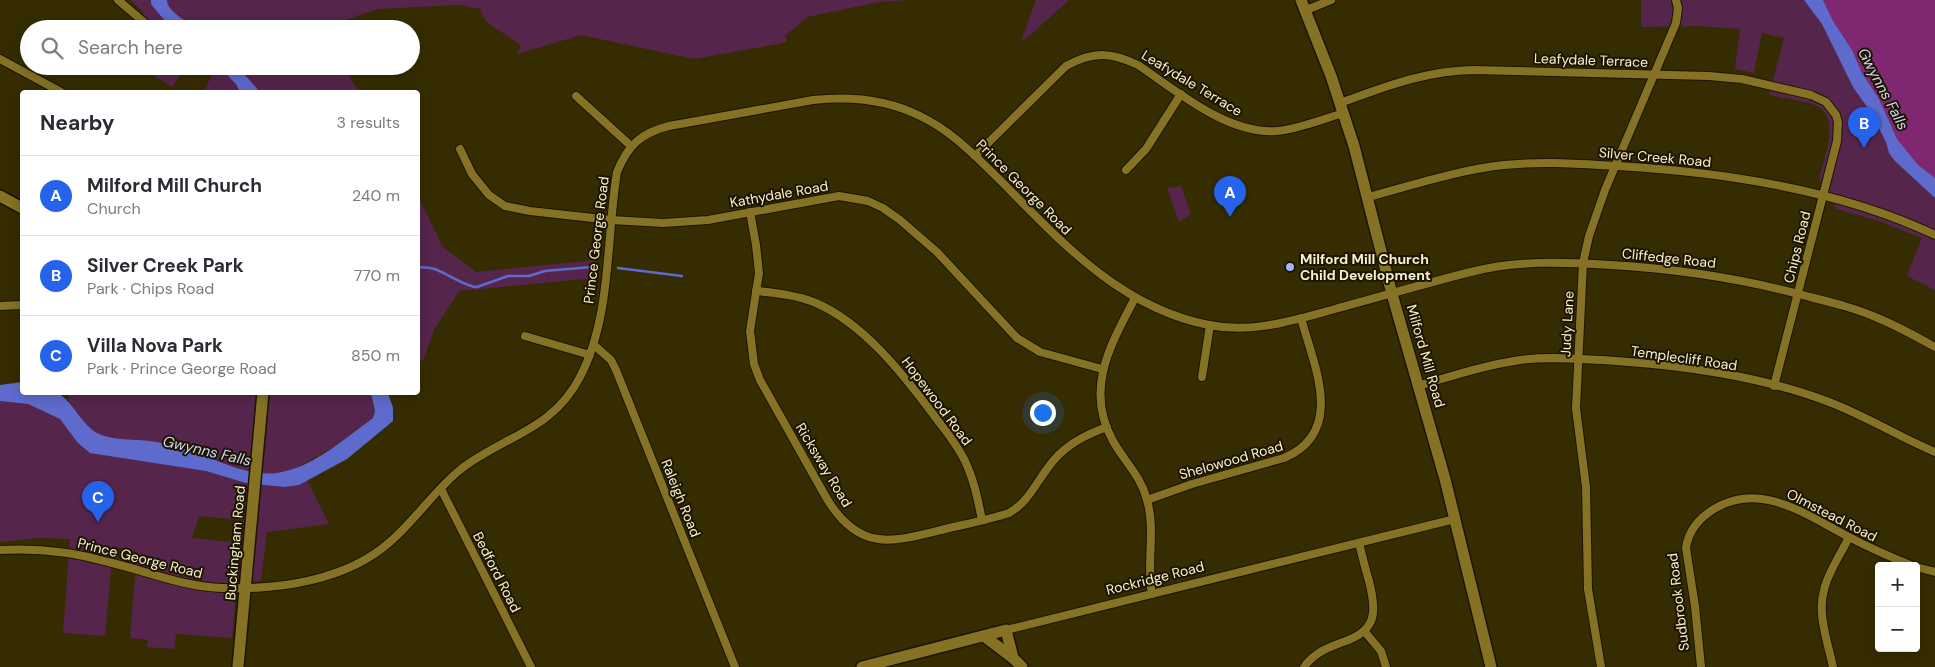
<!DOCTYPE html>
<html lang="en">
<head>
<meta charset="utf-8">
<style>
  body { margin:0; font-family:"DM Sans",sans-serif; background:#f2f2f3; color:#2b2b33 }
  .controls { position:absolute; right:15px; bottom:15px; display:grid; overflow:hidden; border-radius:5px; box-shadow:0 2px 12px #0003 }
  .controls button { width:45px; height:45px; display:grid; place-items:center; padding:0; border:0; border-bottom:1px solid #e1e1e2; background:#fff; color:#2b2b33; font:25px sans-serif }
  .you { position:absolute; left:1042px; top:412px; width:18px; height:18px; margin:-12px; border:4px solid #fff; border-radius:50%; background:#1a73e8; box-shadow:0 0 0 8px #1a73e833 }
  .badge { display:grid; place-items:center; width:32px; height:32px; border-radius:50%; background:#2563eb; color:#fff; font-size:16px; font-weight:700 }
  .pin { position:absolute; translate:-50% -41px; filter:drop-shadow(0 1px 2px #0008) }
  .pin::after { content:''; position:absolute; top:26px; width:18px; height:15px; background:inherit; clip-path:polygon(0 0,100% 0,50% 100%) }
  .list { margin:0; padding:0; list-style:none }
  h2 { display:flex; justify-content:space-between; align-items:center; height:65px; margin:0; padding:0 20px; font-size:21px }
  h2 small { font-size:16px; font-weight:400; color:#7c7c81 }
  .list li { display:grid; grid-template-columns:32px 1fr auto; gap:15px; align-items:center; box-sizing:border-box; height:80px; padding:0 20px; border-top:1px solid #e1e1e2 }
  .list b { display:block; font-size:19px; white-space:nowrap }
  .list p { margin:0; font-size:16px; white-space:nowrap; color:#7c7c81 }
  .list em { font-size:16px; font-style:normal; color:#7c7c81 }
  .icon { flex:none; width:28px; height:28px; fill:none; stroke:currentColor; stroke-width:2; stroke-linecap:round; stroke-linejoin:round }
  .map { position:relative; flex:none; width:1935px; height:667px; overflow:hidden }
  .search { position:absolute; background:#fff; box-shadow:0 2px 12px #0003; left:20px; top:20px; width:400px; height:55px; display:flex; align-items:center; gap:12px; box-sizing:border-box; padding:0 18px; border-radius:28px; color:#7c7c81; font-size:19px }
  .panel { position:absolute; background:#fff; box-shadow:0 2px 12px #0003; left:20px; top:90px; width:400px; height:305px; border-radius:5px }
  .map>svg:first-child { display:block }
  .green { fill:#56254c; fill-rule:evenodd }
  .forest { fill:#7f2871 }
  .water { fill:#5f6bcc }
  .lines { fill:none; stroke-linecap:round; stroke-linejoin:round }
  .stream { stroke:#5f6bcc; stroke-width:2.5 }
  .street-casing { stroke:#1b1501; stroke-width:10 }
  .secondary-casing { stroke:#1b1501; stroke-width:14 }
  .street { stroke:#857224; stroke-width:8 }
  .secondary { stroke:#857224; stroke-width:11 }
  .poi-dot { fill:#a3b2fd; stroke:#1b1501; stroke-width:2 }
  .labels { text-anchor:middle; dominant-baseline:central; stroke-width:4; stroke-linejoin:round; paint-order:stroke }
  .street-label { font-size:14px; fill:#f9efcb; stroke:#1b1501 }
  .poi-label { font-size:14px; font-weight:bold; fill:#f9efcb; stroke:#1b1501; text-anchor:start }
  .water-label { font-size:15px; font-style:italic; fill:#ced4ed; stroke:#1b1501 }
</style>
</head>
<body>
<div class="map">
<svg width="1935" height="667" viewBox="0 0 1935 667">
  <rect width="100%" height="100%" fill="#362c02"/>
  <!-- green -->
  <g class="green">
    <path d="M 130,0 L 910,0 L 879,2 L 807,17 L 785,36 L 787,41 L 783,43 L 694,59 L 581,35 L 517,54 L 521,45 L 486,22 L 480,9 L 459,5 L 378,9 L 319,29 L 147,29 L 142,11 Z"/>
    <path d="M 1036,0 L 1069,0 L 1028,37 L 1021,41 Z"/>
    <path d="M 1641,0 L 1935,0 L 1935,290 L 1907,276 L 1922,238 L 1876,220 L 1836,209 L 1819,179 C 1824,158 1842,117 1815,105 C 1801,100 1784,98 1769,95 L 1784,38 L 1762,33 L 1754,73 L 1735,69 L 1740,29 L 1698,26 L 1641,27 Z"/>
    <path d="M 149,66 L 184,66 L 173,87 L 148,73 Z"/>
    <path d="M 217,66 L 343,66 L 359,92 L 203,92 Z"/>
    <path d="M 1181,186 L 1191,214 L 1179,222 L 1167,188 Z"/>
    <path d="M 418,196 L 443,247 L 476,272 L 596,260 L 595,278 L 459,291 L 434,330 L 423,360 L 418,362 Z"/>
    <path d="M 371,392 L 375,411 L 373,418 L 337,445 L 300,466 L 329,524 L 267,532 L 261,581 L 237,581 L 232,638 L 176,634 L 174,649 L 147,647 L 148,640 L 130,638 L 137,552 L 113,546 L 105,636 L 63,633 L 70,539 L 37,538 L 0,542 L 0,401 L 28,404 L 60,419 L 69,404 L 68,393 ZM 199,516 L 243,520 L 240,543 L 192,538 Z"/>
  </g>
  <!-- forest -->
  <path class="forest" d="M 1823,0 L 1935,0 L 1935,178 L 1918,165 L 1897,139 L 1879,99 L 1862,73 L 1852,50 L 1833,21 Z"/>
  <!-- water -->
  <g class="water">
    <path d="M 151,0 L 167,0 C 167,12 188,21 196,29 C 170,29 167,24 151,4 Z"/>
    <path d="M 1804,0 L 1823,0 L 1833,21 L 1852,50 L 1862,73 L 1879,99 L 1897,139 L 1918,165 L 1935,178 L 1935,198 L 1895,161 L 1889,153 L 1886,142 L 1870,111 L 1853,87 L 1822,24 Z"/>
    <path d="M 218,66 L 237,66 L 260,92 L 240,92 L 236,84 Z"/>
    <path d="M 22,382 L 22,392 C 31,393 50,390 57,393 C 72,400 81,424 97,433 C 113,442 142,438 161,443 C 171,446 181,448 190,451 C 219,460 250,479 282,472 C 314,466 347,437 373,418 L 375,411 L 371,393 L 388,393 L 393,408 L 393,421 L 347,459 L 299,485 L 284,487 L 246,483 L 206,471 L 90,453 L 78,443 L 60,419 L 28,404 L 0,401 L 0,385 Z"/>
  </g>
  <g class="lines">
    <!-- stream -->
    <g class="stream">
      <path d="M 418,267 C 424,268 431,267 437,270 C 448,274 466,287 477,287 L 508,276 L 529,276 L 545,271 L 592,267"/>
      <path d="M 618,268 L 682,276"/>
    </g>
    <defs>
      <g id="street">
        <path d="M 118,0 L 152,29"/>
        <path d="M 1304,11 L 1331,0"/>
        <path d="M 0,59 L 61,92"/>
        <path d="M 576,96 L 631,146"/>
        <path d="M 1340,103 C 1387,86 1424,71 1474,70 L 1709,76 L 1742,79 L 1811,95 L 1826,102 L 1836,115 L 1838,122 L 1837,141 L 1774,386"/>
        <path d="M 460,149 L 472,174 L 489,195 L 505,206 L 530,211 L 611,220 L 663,223 L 708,220 L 839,196 L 868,201 L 883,208 L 900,220 L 937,252 L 1017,338 L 1040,352 L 1102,369"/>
        <path d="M 975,156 L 1066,66 C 1093,51 1111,52 1138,65 C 1177,91 1228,135 1277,131 C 1299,129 1322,119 1344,113"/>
        <path d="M 1126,170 L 1146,149 L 1181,94"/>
        <path d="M 1368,197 C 1413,185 1458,170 1504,165 C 1543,161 1580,164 1618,166 C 1721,172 1841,190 1935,235"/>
        <path d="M 750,212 L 756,245 L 759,273 L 750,331 L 754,364 L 760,380 L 827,499 C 860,553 893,542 945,529 C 966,524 988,520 1009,513 C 1027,503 1035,485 1047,469 C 1062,447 1082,436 1107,427"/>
        <path d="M 756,291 C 776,293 797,295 816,303 C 864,324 902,373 933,414 C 944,429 957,444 965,461 C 974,480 978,500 982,520"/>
        <path d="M 1135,298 C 1111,344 1084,389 1113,441 C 1124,461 1141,476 1147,500 C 1156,531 1146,562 1152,594"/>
        <path d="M 0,306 L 22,305"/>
        <path d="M 525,336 L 590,355"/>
        <path d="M 594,345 L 611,360 L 616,370 L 735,667"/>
        <path d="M 1202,377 L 1210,325"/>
        <path d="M 1418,386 C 1452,376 1486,365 1520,360 C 1548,356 1576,359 1603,360 C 1679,365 1758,375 1829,402 C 1866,416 1899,437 1935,452"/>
        <path d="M 441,489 L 531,667"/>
        <path d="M 1147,500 L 1192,484 L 1284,458 C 1346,432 1314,366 1301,318"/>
        <path d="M 0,550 C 37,548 73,552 108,562 C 147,571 183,587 223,588 C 280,590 348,580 391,541 C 416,519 435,490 461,469 C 504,436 553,430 580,377 C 612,316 606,238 617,172 C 628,145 641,133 669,126 L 813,100 C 850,96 886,99 920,116 C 952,131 976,157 1001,181 C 1061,242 1121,308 1209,325 C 1252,334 1294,320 1335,309 C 1380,297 1426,283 1471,272 C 1518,260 1564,262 1611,265 C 1679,269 1745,279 1810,297 C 1834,303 1858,309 1880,319 C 1899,327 1917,337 1935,347"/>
        <path d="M 1916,567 L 1935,572"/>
        <path d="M 1006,630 L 1455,519"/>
        <path d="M 1365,632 L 1381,651 L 1386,667"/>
        <path d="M 1304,667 C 1314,653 1327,648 1343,642 C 1377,631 1377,612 1369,581 C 1365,568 1362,555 1359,543"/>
        <path d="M 1601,667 L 1588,589 L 1586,487 L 1576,408 L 1583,263 L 1589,236 L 1605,190 L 1676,23 L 1678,8 L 1676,0"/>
        <path d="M 1701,667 L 1695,606 L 1686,548 C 1688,533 1696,522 1708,513 C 1756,478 1803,513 1847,536 C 1868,547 1890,557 1913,566"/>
        <path d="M 1833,667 C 1828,643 1817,614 1824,590 C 1828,572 1841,554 1849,537"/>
      </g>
      <g id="secondary">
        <path d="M 1301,0 L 1331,76 L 1354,146 L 1392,294 L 1445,479 L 1491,667"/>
        <path d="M 0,196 L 22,208"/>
        <path d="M 984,636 L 1013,658 L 1022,667"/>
        <path d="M 238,667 L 263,392"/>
        <path d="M 862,667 L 1006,630 L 1013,658"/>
      </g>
    </defs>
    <!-- street casing -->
    <use href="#street" class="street-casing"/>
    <!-- secondary casing -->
    <use href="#secondary" class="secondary-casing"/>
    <!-- street -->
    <use href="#street" class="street"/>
    <!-- secondary -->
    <use href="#secondary" class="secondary"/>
  </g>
  <!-- markers -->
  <circle class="poi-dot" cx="1290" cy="267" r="5"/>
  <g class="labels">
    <!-- street labels -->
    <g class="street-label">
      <text transform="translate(1591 60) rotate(2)">Leafydale Terrace</text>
      <text transform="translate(1192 83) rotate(31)">Leafydale Terrace</text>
      <text transform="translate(1655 157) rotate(5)">Silver Creek Road</text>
      <text transform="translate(1024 187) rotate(45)">Prince George Road</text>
      <text transform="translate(779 194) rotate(-10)">Kathydale Road</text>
      <text transform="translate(596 240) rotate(-83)">Prince George Road</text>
      <text transform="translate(1797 247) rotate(-76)">Chips Road</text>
      <text transform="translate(1669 258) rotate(6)">Cliffedge Road</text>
      <text transform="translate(1567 324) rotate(-87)">Judy Lane</text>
      <text transform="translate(1426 356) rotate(74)">Milford Mill Road</text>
      <text transform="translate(1684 358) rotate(8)">Templecliff Road</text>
      <text transform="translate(937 401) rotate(53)">Hopewood Road</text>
      <text transform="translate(1231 460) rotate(-16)">Shelowood Road</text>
      <text transform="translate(824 465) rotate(59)">Ricksway Road</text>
      <text transform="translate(681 498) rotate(68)">Raleigh Road</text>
      <text transform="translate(1832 515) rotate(27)">Olmstead Road</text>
      <text transform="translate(235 543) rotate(-85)">Buckingham Road</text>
      <text transform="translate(140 558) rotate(14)">Prince George Road</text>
      <text transform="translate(497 572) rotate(63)">Bedford Road</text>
      <text transform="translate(1155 578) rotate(-14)">Rockridge Road</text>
      <text transform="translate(1678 602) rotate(-97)">Sudbrook Road</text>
    </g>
    <!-- poi labels -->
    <g class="poi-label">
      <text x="1300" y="259">Milford Mill Church<tspan x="1300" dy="16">Child Development</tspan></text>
    </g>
    <!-- water labels -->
    <g class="water-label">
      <text transform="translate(1883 89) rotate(62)">Gwynns Falls</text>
      <text transform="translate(207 451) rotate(13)">Gwynns Falls</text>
    </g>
  </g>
</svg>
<div class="controls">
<button>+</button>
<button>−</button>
</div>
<div class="you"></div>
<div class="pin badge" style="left:1230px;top:217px">A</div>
<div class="pin badge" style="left:1864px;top:148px">B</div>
<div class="pin badge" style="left:98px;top:522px">C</div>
<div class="search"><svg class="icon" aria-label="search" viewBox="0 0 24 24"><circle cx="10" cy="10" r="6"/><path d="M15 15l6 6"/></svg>Search here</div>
<section class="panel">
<h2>Nearby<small>3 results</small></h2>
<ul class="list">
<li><span class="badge">A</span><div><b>Milford Mill Church</b><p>Church</p></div><em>240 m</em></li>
<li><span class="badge">B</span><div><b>Silver Creek Park</b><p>Park · Chips Road</p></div><em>770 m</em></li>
<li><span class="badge">C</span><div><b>Villa Nova Park</b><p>Park · Prince George Road</p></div><em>850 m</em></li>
</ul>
</section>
</div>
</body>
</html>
